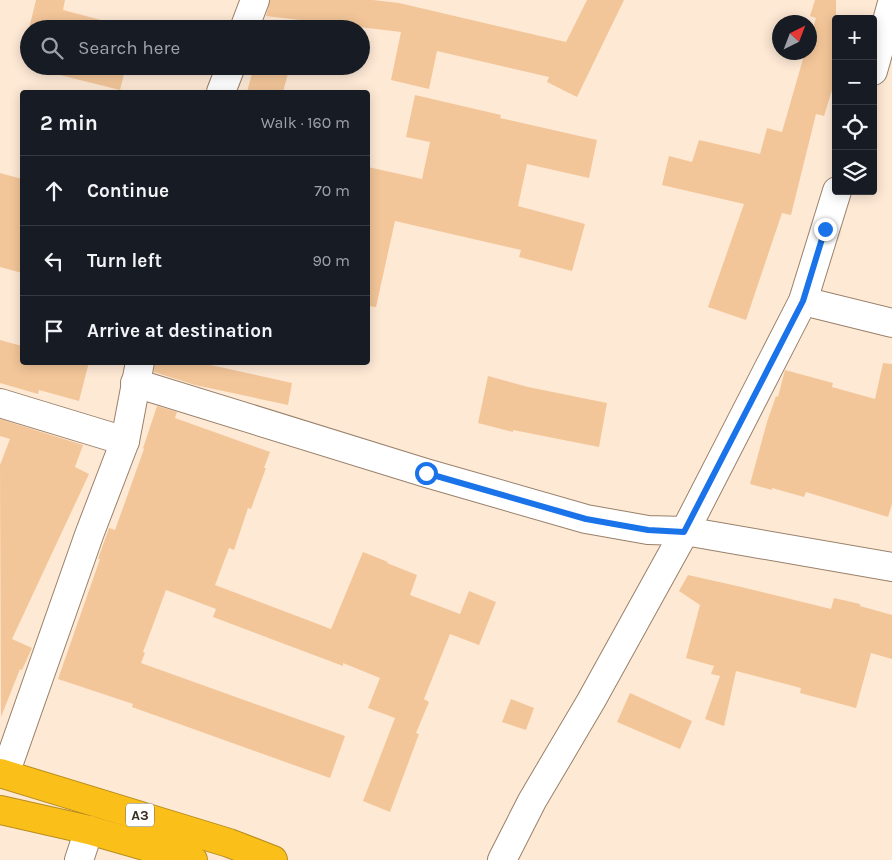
<!DOCTYPE html>
<html lang="en">
<head>
<meta charset="utf-8">
<style>
  body { margin:0; font-family:Karla,sans-serif; background:#20242c; color:#f1f3f6 }
  .controls { position:absolute; right:15px; top:15px; display:grid; overflow:hidden; border-radius:5px; box-shadow:0 2px 12px #0003 }
  .controls button { width:45px; height:45px; display:grid; place-items:center; padding:0; border:0; border-bottom:1px solid #363941; background:#171b24; color:#f1f3f6; font:25px sans-serif }
  .compass { position:absolute; left:772px; top:15px; width:45px; height:45px; border-radius:50%; background:#171b24; box-shadow:0 2px 12px #0003; rotate:42deg }
  .stop { position:absolute; width:15px; height:15px; margin:-11px; border:4px solid #1a73e8; border-radius:50%; background:#fff }
  .stop.end { background:#1a73e8; border-color:#fff; box-shadow:0 1px 5px #0008 }
  .list { margin:0; padding:0; list-style:none }
  h2 { display:flex; justify-content:space-between; align-items:center; height:65px; margin:0; padding:0 20px; font-size:21px }
  h2 small { font-size:16px; font-weight:400; color:#9ea1a6 }
  .list li { display:grid; grid-template-columns:32px 1fr auto; gap:15px; align-items:center; box-sizing:border-box; height:70px; padding:0 20px; border-top:1px solid #363941 }
  .list b { display:block; font-size:19px; white-space:nowrap }
  .list em { font-size:16px; font-style:normal; color:#9ea1a6 }
  .icon { flex:none; width:28px; height:28px; fill:none; stroke:currentColor; stroke-width:2; stroke-linecap:round; stroke-linejoin:round }
  .map { position:relative; flex:none; width:892px; height:860px; overflow:hidden }
  .search { position:absolute; background:#171b24; box-shadow:0 2px 12px #0003; left:20px; top:20px; width:350px; height:55px; display:flex; align-items:center; gap:12px; box-sizing:border-box; padding:0 18px; border-radius:28px; color:#9ea1a6; font-size:19px }
  .panel { position:absolute; background:#171b24; box-shadow:0 2px 12px #0003; left:20px; top:90px; width:350px; height:275px; border-radius:5px }
  .map>svg:first-child { display:block }
  .building { fill:#f3c699 }
  .lines { fill:none; stroke-linecap:round; stroke-linejoin:round }
  .minor-casing { stroke:#99816a; stroke-width:30 }
  .highway-casing { stroke:#b68c1d; stroke-width:30 }
  .minor { stroke:#fff; stroke-width:28 }
  .highway { stroke:#fbbf1a; stroke-width:28 }
  .route { stroke:#1a73e8; stroke-width:6 }
  .labels { text-anchor:middle; dominant-baseline:central; stroke-width:4.5; stroke-linejoin:round; paint-order:stroke }
  .shield { fill:#fff; stroke:#736c65; stroke-width:1 }
  .shield-label { font-size:14px; font-weight:bold; fill:#372d23 }
</style>
</head>
<body>
<div class="map">
<svg width="892" height="860" viewBox="0 0 892 860">
  <rect width="100%" height="100%" fill="#fee9d5"/>
  <!-- building -->
  <g class="building">
    <path d="M 36,0 L 65,0 L 63,10 L 135,29 L 29,29 Z"/>
    <path d="M 270,0 L 373,0 L 399,3 L 566,42 L 587,0 L 624,0 L 577,97 L 547,82 L 549,77 L 437,51 L 429,89 L 391,80 L 401,32 L 266,16 Z"/>
    <path d="M 815,0 L 836,0 L 836,77 L 824,116 L 816,114 L 791,215 L 782,213 L 746,320 L 708,307 L 744,204 L 662,185 L 669,156 L 692,162 L 699,140 L 760,154 L 767,128 L 782,132 L 805,52 L 810,52 L 810,39 L 816,18 L 810,16 Z"/>
    <path d="M 37,66 L 126,66 L 120,90 L 36,69 Z"/>
    <path d="M 254,66 L 290,66 L 283,92 L 247,92 Z"/>
    <path d="M 415,95 L 501,115 L 500,118 L 597,140 L 589,178 L 527,164 L 518,206 L 585,224 L 572,271 L 519,257 L 521,250 L 395,221 L 376,307 L 368,306 L 368,167 L 422,179 L 430,142 L 406,137 Z"/>
    <path d="M 0,173 L 22,179 L 22,273 L 0,267 Z"/>
    <path d="M 0,340 L 22,346 L 22,362 L 89,362 L 79,401 L 39,390 L 38,394 L 0,383 Z"/>
    <path d="M 155,362 L 197,362 L 292,383 L 288,405 L 195,385 L 154,372 Z"/>
    <path d="M 883,363 L 892,364 L 892,504 L 888,517 L 806,492 L 804,497 L 772,488 L 772,490 L 750,484 L 767,422 L 776,396 L 778,397 L 785,370 L 833,383 L 832,387 L 875,399 Z"/>
    <path d="M 488,376 L 528,387 L 607,403 L 599,447 L 513,430 L 513,432 L 478,423 Z"/>
    <path d="M 157,406 L 177,412 L 175,418 L 270,452 L 264,468 L 266,468 L 251,509 L 248,508 L 234,550 L 229,548 L 215,585 L 331,629 L 363,552 L 388,562 L 387,563 L 417,575 L 410,595 L 460,614 L 469,591 L 496,602 L 479,645 L 450,634 L 424,699 L 429,702 L 416,733 L 419,734 L 390,812 L 363,801 L 395,718 L 368,708 L 380,678 L 343,663 L 343,666 L 213,617 L 216,609 L 166,590 L 143,652 L 145,653 L 141,663 L 345,736 L 330,778 L 132,707 L 133,704 L 58,679 L 100,559 L 98,559 L 109,528 L 115,530 L 144,449 L 143,448 Z"/>
    <path d="M 0,419 L 83,445 L 75,467 L 89,474 L 12,639 L 32,648 L 22,670 L 20,669 L 1,717 L 0,465 L 10,439 L 0,436 Z"/>
    <path d="M 688,575 L 737,586 L 831,609 L 834,598 L 860,604 L 860,606 L 892,615 L 892,659 L 871,653 L 856,708 L 800,693 L 801,688 L 736,671 L 724,726 L 705,719 L 720,676 L 711,674 L 714,666 L 686,658 L 700,605 L 679,591 Z"/>
    <path d="M 630,693 L 692,721 L 680,749 L 617,722 Z"/>
    <path d="M 511,699 L 534,708 L 526,730 L 502,722 Z"/>
  </g>
  <g class="lines">
    <defs>
      <g id="minor">
        <path d="M 244,29 L 255,0"/>
        <path d="M 873,71 L 892,3"/>
        <path d="M 221,92 L 231,66"/>
        <path d="M 803,301 L 892,323"/>
        <path d="M 135,383 L 426,473 L 586,519 L 648,530 L 685,531 L 892,567"/>
        <path d="M 0,403 L 125,441"/>
        <path d="M 5,774 L 89,535 L 125,441 L 140,362"/>
        <path d="M 79,860 L 89,830"/>
        <path d="M 502,860 L 532,801 L 591,701 L 685,531 L 803,301 L 837,191"/>
      </g>
      <g id="highway">
        <path d="M 0,773 L 229,843 L 273,860"/>
        <path d="M 0,810 L 89,830 L 193,860"/>
      </g>
    </defs>
    <!-- minor casing -->
    <use href="#minor" class="minor-casing"/>
    <!-- highway casing -->
    <use href="#highway" class="highway-casing"/>
    <!-- minor -->
    <use href="#minor" class="minor"/>
    <!-- highway -->
    <use href="#highway" class="highway"/>
  </g>
  <g class="lines">
    <!-- route -->
    <path class="route" d="M 426,473 L 586,519 L 648,530 L 684,532 L 803,301 L 825,229"/>
  </g>
  <g class="labels">
    <!-- shield labels -->
    <rect class="shield" x="126" y="803.5" width="28" height="23" rx="4"/>
    <g class="shield-label">
      <text x="140" y="815">A3</text>
    </g>
  </g>
</svg>
<div class="controls">
<button>+</button>
<button>−</button>
<button><svg class="icon" aria-label="locate" viewBox="0 0 24 24"><circle cx="12" cy="12" r="6"/><path d="M12 2v4M12 18v4M2 12h4M18 12h4"/></svg></button>
<button><svg class="icon" aria-label="layers" viewBox="0 0 24 24"><path d="M12 4l9 5-9 5-9-5zM3 14l9 5 9-5"/></svg></button>
</div>
<svg class="compass" viewBox="-18 -18 36 36"><path d="M0-13l5 13h-10z" fill="#e53935"/><path d="M0 13l5-13h-10z" fill="#9ea1a6"/></svg>
<div class="stop" style="left:426px;top:473px"></div>
<div class="stop end" style="left:825px;top:229px"></div>
<div class="search"><svg class="icon" aria-label="search" viewBox="0 0 24 24"><circle cx="10" cy="10" r="6"/><path d="M15 15l6 6"/></svg>Search here</div>
<section class="panel">
<h2>2 min<small>Walk · 160 m</small></h2>
<ul class="list">
<li><svg class="icon" aria-label="ahead" viewBox="0 0 24 24"><path d="M12 20V5M6 11l6-6 6 6"/></svg><div><b>Continue</b></div><em>70 m</em></li>
<li><svg class="icon" aria-label="left" viewBox="0 0 24 24"><path d="M17 20v-9H6M10 6l-5 5 5 5"/></svg><div><b>Turn left</b></div><em>90 m</em></li>
<li><svg class="icon" aria-label="arrive" viewBox="0 0 24 24"><path d="M6 21V4h12l-3 4 3 4H6"/></svg><div><b>Arrive at destination</b></div></li>
</ul>
</section>
</div>
</body>
</html>
